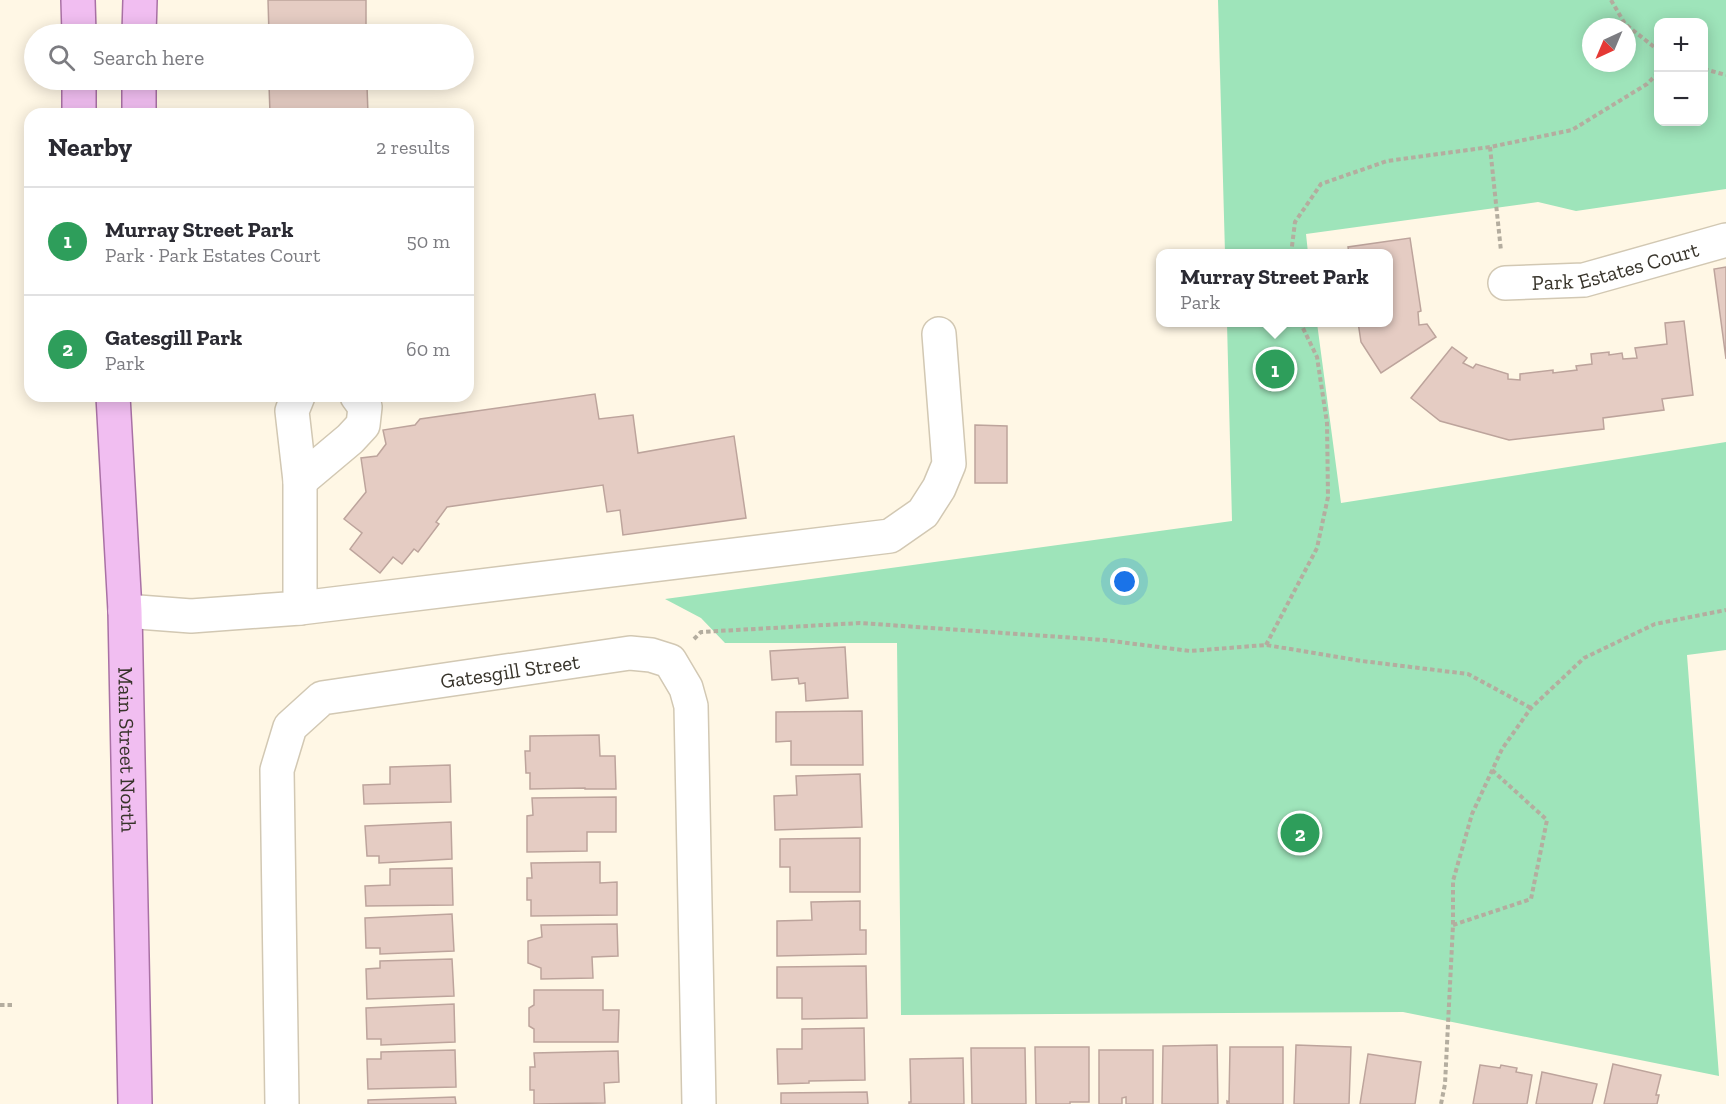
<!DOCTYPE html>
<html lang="en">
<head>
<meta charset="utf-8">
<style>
  body { margin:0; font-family:"Zilla Slab",serif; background:#f7f7f7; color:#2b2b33 }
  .controls { position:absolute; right:18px; top:18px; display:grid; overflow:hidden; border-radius:12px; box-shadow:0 3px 15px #0003 }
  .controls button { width:54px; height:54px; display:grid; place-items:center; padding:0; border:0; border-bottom:2px solid #e1e1e2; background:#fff; color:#2b2b33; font:30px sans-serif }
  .compass { position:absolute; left:1582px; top:18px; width:54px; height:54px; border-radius:50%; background:#fff; box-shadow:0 3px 15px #0003; rotate:224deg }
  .you { position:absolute; left:1125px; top:582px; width:21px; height:21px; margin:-15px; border:4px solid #fff; border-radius:50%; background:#1a73e8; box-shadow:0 0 0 9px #1a73e833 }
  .badge { display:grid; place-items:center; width:39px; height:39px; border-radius:50%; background:#0f766e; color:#fff; font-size:20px; font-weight:700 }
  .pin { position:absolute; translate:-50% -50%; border:3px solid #fff; box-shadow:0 2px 6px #0006 }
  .popup { position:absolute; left:1156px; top:249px; width:237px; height:78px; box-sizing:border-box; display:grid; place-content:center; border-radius:12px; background:#fff; filter:drop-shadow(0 2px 4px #0005); font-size:20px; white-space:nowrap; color:#7c7c81 }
  .popup b { font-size:22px; color:#2b2b33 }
  .popup::after { content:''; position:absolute; left:50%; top:100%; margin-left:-12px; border:12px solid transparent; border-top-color:#fff }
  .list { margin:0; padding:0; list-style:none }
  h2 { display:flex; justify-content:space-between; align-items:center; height:78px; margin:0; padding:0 24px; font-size:26px }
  h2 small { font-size:20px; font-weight:400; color:#7c7c81 }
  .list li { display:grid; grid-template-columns:39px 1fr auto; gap:18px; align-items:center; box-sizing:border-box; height:108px; padding:0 24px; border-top:2px solid #e1e1e2 }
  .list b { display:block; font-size:22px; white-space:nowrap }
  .list p { margin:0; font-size:20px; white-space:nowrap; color:#7c7c81 }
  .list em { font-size:20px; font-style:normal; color:#7c7c81 }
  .icon { flex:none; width:33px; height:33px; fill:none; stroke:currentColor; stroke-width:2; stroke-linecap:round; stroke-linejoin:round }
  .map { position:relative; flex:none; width:1726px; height:1104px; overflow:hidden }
  .search { position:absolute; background:#fff; box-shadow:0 3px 15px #0003; left:24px; top:24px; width:450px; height:66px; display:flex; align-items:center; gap:15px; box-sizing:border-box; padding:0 21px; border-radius:33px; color:#7c7c81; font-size:22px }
  .panel { position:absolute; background:#fff; box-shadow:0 3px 15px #0003; left:24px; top:108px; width:450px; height:294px; border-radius:18px }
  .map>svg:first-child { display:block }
  .green { fill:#9ee4ba; fill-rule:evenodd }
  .building { fill:#e5ccc3; stroke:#bda49c; stroke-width:1.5 }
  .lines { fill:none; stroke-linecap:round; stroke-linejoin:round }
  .minor-casing { stroke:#d2c8b3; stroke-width:36 }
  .major-casing { stroke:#a971a5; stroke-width:36 }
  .path { stroke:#b4ad9f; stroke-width:4; stroke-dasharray:4.5 3; stroke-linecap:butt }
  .minor { stroke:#fff; stroke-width:33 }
  .major { stroke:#f1bef1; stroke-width:33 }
  .labels { text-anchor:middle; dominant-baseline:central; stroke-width:5; stroke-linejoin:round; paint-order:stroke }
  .street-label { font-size:21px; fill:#37332a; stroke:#fff7e5 }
</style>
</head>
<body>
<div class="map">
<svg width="1726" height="1104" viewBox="0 0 1726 1104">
  <rect width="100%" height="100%" fill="#fff7e5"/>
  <!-- green -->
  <g class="green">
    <path d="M 1218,0 L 1726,0 L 1726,189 L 1576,211 L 1538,202 L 1306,234 L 1308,253 L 1225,253 ZM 1704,22 L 1704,122 L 1658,122 L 1658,22 ZM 1591,27 L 1627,27 L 1627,63 L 1591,63 Z"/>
    <path d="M 1227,323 L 1317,323 L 1341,503 L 1726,442 L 1726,650 L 1687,655 L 1719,1076 L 1403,1012 L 901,1015 L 897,643 L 725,643 L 701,618 L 665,599 L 1232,521 Z"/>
  </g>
  <!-- building -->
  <g class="building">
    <path d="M 268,0 L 366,0 L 366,34 L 269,34 Z"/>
    <path d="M 258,80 L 378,80 L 378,86 L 367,86 L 368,114 L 270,114 L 269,84 L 258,84 Z"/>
    <path d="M 1410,238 L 1421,311 L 1418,312 L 1419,325 L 1427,324 L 1436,337 L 1381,373 L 1361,342 L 1358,322 L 1389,322 L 1389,254 L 1349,254 L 1348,247 Z"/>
    <path d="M 1726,267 L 1726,359 L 1714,269 Z"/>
    <path d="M 1684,321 L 1693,395 L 1662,399 L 1664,410 L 1603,418 L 1604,429 L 1509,440 L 1440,421 L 1411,398 L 1452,347 L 1467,358 L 1463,363 L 1473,368 L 1476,364 L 1508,374 L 1508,379 L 1520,380 L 1520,374 L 1553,370 L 1553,373 L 1577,370 L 1576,366 L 1592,364 L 1591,354 L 1609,352 L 1609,355 L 1622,353 L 1623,359 L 1637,358 L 1635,348 L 1667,344 L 1665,323 Z"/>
    <path d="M 595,394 L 599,419 L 633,415 L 638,453 L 734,436 L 746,518 L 623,535 L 620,510 L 607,512 L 603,485 L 447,507 L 436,522 L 439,524 L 418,552 L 414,549 L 402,564 L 393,557 L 380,573 L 350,549 L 362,533 L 344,519 L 366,492 L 361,458 L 377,456 L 386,444 L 383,430 L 415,425 L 420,419 Z"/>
    <path d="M 975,425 L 1007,426 L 1007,483 L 975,483 Z"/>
    <path d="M 845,647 L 848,698 L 806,701 L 805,683 L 799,684 L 798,678 L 772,680 L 770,651 Z"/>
    <path d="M 862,711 L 863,765 L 791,765 L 791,741 L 776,742 L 776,712 Z"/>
    <path d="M 599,735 L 600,756 L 615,756 L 616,789 L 585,789 L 585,788 L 530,789 L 530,773 L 526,773 L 525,751 L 530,751 L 530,736 Z"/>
    <path d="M 450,765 L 451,802 L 364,804 L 363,785 L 390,784 L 390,767 Z"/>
    <path d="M 860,774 L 862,827 L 775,830 L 774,796 L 797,795 L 796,776 Z"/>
    <path d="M 616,797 L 616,832 L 587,832 L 587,851 L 527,852 L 527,816 L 533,815 L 532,798 Z"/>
    <path d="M 451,822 L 452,859 L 379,863 L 379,856 L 367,856 L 365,826 Z"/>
    <path d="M 860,838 L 860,892 L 790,892 L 790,867 L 780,867 L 780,839 Z"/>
    <path d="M 600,862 L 600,883 L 617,882 L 617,915 L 531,916 L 531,900 L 527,900 L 527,878 L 532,878 L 531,863 Z"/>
    <path d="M 452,868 L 453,905 L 366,906 L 365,886 L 390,885 L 390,869 Z"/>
    <path d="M 860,901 L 860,930 L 866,930 L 866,954 L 777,956 L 777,921 L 812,920 L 811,902 Z"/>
    <path d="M 452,914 L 454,951 L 380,954 L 380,948 L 366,948 L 365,918 Z"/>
    <path d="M 617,924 L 618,956 L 592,957 L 593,978 L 541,979 L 541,968 L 528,963 L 528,941 L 542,937 L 541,925 Z"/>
    <path d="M 452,959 L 454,996 L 367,999 L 366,969 L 380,968 L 380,961 Z"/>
    <path d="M 866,966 L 867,1018 L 802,1019 L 802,998 L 777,998 L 777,967 Z"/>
    <path d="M 534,990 L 603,990 L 603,1010 L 619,1010 L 618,1042 L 534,1042 L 534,1029 L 529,1026 L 529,1008 L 534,1005 Z"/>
    <path d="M 454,1004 L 455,1042 L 381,1045 L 381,1039 L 367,1039 L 366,1008 Z"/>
    <path d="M 864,1028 L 865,1080 L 809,1081 L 809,1083 L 778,1084 L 777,1049 L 802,1049 L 802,1029 Z"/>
    <path d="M 1217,1045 L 1218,1104 L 1162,1104 L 1163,1046 Z"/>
    <path d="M 1296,1045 L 1351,1047 L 1349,1104 L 1294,1104 Z"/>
    <path d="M 1035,1047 L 1089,1047 L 1089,1102 L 1070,1102 L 1070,1104 L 1036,1104 Z"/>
    <path d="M 1230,1047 L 1283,1047 L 1283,1104 L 1227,1104 L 1227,1101 L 1229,1102 Z"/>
    <path d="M 971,1048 L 1025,1048 L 1026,1104 L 972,1104 Z"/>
    <path d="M 455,1050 L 456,1087 L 368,1089 L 367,1059 L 381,1059 L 381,1052 Z"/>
    <path d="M 1099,1050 L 1153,1050 L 1153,1104 L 1126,1104 L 1126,1097 L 1122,1098 L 1122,1104 L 1099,1104 Z"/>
    <path d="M 618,1051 L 619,1082 L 604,1083 L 605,1103 L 534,1104 L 534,1090 L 530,1090 L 530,1067 L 535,1067 L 534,1053 Z"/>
    <path d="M 1368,1054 L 1421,1062 L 1415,1104 L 1360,1104 Z"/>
    <path d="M 963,1058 L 964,1104 L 909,1104 L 909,1102 L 911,1102 L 910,1059 Z"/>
    <path d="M 1613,1064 L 1661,1075 L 1656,1095 L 1659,1095 L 1657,1104 L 1604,1104 Z"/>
    <path d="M 1480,1065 L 1500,1068 L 1501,1065 L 1517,1068 L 1516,1072 L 1532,1075 L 1527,1104 L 1473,1104 Z"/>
    <path d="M 1542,1072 L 1597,1084 L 1592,1104 L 1536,1104 Z"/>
    <path d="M 867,1092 L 868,1104 L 781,1104 L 781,1093 Z"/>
    <path d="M 455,1097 L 456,1104 L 368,1104 L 368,1100 Z"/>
  </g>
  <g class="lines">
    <defs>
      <g id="minor">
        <path id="s1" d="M 1505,283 L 1584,280 L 1726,240"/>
        <path d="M 300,481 L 350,439 L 363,425 L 365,407 L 357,396"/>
        <path d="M 300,608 L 890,536 L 923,513 L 939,488 L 949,464 L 939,334"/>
        <path d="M 125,611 L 191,616 L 300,608 L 300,481 L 292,411 L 298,396"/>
        <path id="s2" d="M 282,1104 L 277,770 L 290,727 L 322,698 L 630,653 L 651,655 L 670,661 L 686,688 L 691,706 L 699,1104"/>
      </g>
      <g id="major">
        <path d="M 78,0 L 79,34"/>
        <path d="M 139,34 L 140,0"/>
        <path d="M 79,80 L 79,114"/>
        <path d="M 139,114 L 139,80"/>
        <path id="s3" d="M 113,396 L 125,611 L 135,1104"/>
      </g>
    </defs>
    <!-- minor casing -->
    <use href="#minor" class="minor-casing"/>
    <!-- major casing -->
    <use href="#major" class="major-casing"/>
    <!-- path -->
    <g class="path">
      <path d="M 1611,0 L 1625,24 L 1658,50"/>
      <path d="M 1704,69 L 1726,75"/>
      <path d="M 1490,147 L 1501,251"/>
      <path d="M 1291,254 L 1295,222 L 1321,184 L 1387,161 L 1490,147 L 1572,130 L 1647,84 L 1658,73"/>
      <path d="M 694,639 L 701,632 L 860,623 L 1104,640 L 1190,651 L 1266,645 L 1362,661 L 1468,674 L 1531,708"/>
      <path d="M 1266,645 L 1317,548 L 1328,497 L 1327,423 L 1317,357 L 1300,322"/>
      <path d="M 1453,925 L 1531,899 L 1547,820 L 1492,770"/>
      <path d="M 0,1005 L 15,1005"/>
      <path d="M 1441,1104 L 1445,1084 L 1453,925 L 1453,881 L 1472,814 L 1502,749 L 1531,708 L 1584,658 L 1655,624 L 1726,610"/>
    </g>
    <!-- minor -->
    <use href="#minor" class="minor"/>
    <!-- major -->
    <use href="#major" class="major"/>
  </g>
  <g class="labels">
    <!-- street labels -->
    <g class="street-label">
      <text stroke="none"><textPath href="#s1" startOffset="112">Park Estates Court</textPath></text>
      <text stroke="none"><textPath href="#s2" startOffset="612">Gatesgill Street</textPath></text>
      <text stroke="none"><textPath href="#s3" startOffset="354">Main Street North</textPath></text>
    </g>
  </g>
</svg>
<div class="controls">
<button>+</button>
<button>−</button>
</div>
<svg class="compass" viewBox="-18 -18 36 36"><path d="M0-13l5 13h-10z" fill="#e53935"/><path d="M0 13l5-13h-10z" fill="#7c7c81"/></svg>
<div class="you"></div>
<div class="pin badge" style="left:1275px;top:369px;background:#2e9e5b">1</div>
<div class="popup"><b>Murray Street Park</b>Park</div>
<div class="pin badge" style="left:1300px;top:833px;background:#2e9e5b">2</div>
<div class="search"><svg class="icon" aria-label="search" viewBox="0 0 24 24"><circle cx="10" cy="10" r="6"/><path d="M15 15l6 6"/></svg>Search here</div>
<section class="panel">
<h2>Nearby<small>2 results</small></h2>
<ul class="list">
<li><span class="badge" style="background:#2e9e5b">1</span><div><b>Murray Street Park</b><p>Park · Park Estates Court</p></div><em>50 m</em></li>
<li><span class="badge" style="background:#2e9e5b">2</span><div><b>Gatesgill Park</b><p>Park</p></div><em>60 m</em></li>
</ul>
</section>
</div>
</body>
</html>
